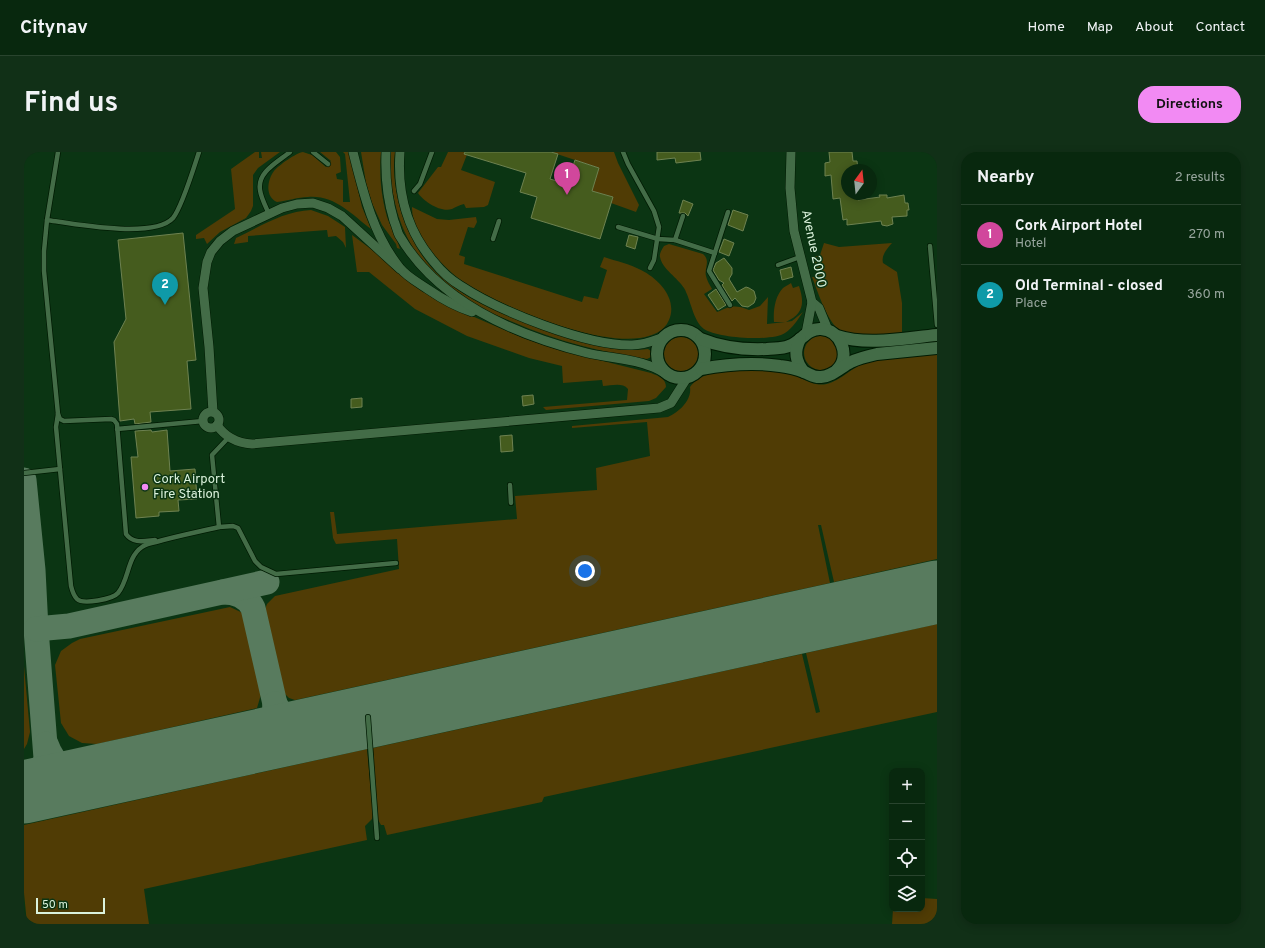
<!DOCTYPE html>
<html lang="en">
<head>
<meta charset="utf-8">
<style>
  body { margin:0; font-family:Overpass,sans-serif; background:#113017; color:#f1f3f6 }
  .controls { position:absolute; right:12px; bottom:12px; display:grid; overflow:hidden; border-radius:8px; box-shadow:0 2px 10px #0003 }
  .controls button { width:36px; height:36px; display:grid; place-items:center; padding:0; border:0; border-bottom:1px solid #29442e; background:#08280e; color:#f1f3f6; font:20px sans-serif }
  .compass { position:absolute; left:817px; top:12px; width:36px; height:36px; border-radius:50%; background:#08280e; box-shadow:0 2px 10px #0003; rotate:15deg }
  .scale { position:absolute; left:12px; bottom:10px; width:69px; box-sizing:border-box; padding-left:4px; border:2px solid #dbf2dc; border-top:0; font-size:11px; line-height:14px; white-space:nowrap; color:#dbf2dc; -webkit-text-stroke:3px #0b3513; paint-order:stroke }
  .you { position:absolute; left:561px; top:419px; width:14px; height:14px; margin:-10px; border:3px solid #fff; border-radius:50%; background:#1a73e8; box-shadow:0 0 0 6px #1a73e833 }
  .badge { display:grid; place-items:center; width:26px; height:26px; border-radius:50%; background:#f28af3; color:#fff; font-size:13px; font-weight:700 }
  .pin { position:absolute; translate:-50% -33px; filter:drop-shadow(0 1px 2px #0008) }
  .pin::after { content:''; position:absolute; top:21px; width:14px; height:12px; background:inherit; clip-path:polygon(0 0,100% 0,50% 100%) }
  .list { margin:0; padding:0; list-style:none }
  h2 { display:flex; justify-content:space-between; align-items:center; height:52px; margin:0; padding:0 16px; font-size:17px }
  h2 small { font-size:13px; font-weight:400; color:#98a69e }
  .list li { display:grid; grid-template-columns:26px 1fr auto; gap:12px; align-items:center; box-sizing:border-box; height:60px; padding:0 16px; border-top:1px solid #29442e }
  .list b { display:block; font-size:15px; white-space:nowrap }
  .list p { margin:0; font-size:13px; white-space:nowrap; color:#98a69e }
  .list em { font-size:13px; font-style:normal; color:#98a69e }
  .icon { flex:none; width:22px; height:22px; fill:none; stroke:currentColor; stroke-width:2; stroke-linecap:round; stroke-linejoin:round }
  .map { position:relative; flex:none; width:913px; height:772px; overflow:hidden; border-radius:16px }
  header { display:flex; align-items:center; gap:24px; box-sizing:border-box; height:56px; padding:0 20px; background:#08280e; border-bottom:1px solid #29442e }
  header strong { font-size:19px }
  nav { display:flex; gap:22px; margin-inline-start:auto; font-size:14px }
  .intro { display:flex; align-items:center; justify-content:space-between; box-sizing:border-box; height:96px; padding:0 24px }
  h1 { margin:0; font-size:28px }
  .button { padding:10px 18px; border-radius:16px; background:#f28af3; color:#111; font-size:14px; font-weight:700 }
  main { display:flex; gap:24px; padding:0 24px }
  aside { flex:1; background:#08280e; border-radius:16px; box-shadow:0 2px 10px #0003 }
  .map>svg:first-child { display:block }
  .green { fill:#503c05 }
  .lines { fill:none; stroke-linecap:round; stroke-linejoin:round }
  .taxiway { stroke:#587b5e; stroke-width:25 }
  .runway { stroke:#587b5e; stroke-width:63 }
  .building { fill:#455c1e; stroke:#6e8251 }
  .service-casing { stroke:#001b03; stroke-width:6 }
  .minor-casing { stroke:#001b03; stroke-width:10 }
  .tertiary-casing { stroke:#001b03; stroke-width:14 }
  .service { stroke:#436c47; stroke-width:4.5 }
  .minor { stroke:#436c47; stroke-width:9 }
  .tertiary { stroke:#436c47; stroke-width:12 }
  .poi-dot { fill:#f28af3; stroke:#0b3513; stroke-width:1.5 }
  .labels { text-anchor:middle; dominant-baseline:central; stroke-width:3; stroke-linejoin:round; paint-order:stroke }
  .street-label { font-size:13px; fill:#dbf2dc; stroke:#0b3513 }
  .poi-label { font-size:13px; fill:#dbf2dc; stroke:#0b3513; text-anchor:start }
</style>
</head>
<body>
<header>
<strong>Citynav</strong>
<nav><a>Home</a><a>Map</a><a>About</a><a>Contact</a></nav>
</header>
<div class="intro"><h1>Find us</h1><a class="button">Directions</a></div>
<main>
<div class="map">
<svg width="913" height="772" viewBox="0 0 913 772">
  <rect width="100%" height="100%" fill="#0b3513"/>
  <!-- green -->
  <g class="green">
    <path d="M 231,0 L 235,0 L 235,6 L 238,6 L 237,0 L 256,0 L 234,16 L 229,23 L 229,54 L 227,59 L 222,66 L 196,80 L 183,92 L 180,86 L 172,87 L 172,83 L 211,57 L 207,17 Z"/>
    <path d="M 279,0 L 288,3 L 302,15 L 307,9 L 296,0 L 312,0 L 316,5 L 317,20 L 312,22 L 313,27 L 319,28 L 319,50 L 326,50 L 321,2 L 319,0 L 325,0 L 338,55 L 347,77 C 327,62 311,43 284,45 C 274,45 263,49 253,50 C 241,45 243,28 250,19 C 255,13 272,1 279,0 Z"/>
    <path d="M 337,0 L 357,0 C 355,22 357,44 363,65 C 367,76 373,86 376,97 L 373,96 L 372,92 L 358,73 L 348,51 L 342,31 Z"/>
    <path d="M 367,0 L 371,0 C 368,21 372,43 378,63 C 386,86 400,111 418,126 C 447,151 486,165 521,178 C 552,189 592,202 624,197 L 627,199 L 627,205 L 623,207 C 577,200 532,189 489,170 C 474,164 459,158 445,150 C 408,130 380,92 371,51 C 367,34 364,17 367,0 Z"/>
    <path d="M 424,0 L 444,0 L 437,18 L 471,30 L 464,53 L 460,55 L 442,56 L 440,52 C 435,53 432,55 428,57 C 417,61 399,49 394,41 L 414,15 L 417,15 Z"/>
    <path d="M 527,0 L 590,0 L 594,11 L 615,53 L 612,60 L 587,51 L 589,45 L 568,39 L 575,16 Z"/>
    <path d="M 388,55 L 413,67 L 425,68 L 452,65 L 453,70 L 450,76 L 444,75 L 435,103 L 441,105 L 440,112 L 558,150 L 560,144 L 574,147 L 583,118 L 576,115 L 580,105 C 592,109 606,112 617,118 C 635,127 654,147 645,168 C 640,180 628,184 616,186 C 570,193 475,154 437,128 C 418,115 387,80 388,55 Z"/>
    <path d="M 287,58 L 304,64 L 321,75 L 322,96 L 319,90 L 312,84 L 304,85 L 303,78 L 224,84 L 224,90 L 210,92 L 212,86 C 235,75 260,59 287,58 Z"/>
    <path d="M 328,83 L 366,111 L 425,154 L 499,186 L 535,198 L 627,221 C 635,224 642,227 642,235 L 632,246 L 625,249 L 522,258 L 519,255 L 603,248 L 604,237 C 598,230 587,234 579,234 L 578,228 L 539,231 L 538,214 L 505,206 L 443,184 L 391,157 L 345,120 L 333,120 Z"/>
    <path d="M 800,91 L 815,95 L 868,91 C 863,97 857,103 859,111 L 873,120 L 878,151 L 878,181 C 861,183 826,188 812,175 C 802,165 793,138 788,125 L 793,125 L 790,105 L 796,103 Z"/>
    <path d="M 645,92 L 679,102 C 687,109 680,116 682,124 C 683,129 686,133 688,137 L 680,142 L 693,160 C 706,154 711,152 725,158 L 736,154 L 744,145 L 743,172 L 761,170 L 750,170 C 749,159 751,144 759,136 C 761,134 765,133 767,131 L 769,136 L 775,134 C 781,152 779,162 762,170 L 768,169 L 779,160 C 774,167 769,176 761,181 C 748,190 693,186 680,177 C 669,169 667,148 660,136 C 654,126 638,117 636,105 C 635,102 638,97 640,94 Z"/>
    <circle cx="797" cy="201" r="17"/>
    <circle cx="657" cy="202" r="17"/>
    <path d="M 913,202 L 913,407 L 810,430 L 797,373 L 794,373 L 806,431 L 271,548 L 265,546 L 257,538 L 240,460 L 243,452 L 251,444 L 375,417 L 373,387 L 312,392 L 309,386 L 306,360 L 310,360 L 313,382 L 493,367 L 491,344 L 573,338 L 572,316 L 626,304 L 623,270 L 548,276 L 548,274 L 644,265 C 655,260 668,248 666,235 C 682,212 736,216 761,220 C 772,222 781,230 792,232 C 809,236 823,219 838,212 C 857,205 892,204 913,202 Z"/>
    <path d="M 206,455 L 223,463 L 238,539 L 233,556 L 73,592 L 58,591 L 45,584 L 37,571 L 31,513 L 37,499 L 48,491 L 56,487 Z"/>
    <path d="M 913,472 L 913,560 L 520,645 L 518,650 L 363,683 L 360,673 L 357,673 L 353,666 L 349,596 L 778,502 L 792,561 L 796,560 L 782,501 Z"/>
    <path d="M 0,514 L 6,580 L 3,592 L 0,597 Z"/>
    <path d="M 343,597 L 349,662 L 348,667 L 341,674 L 343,688 L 120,737 L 125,772 L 3,772 L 0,741 L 0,673 Z"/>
    <path d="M 898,746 L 913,747 L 913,772 L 868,772 L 869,757 L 898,757 Z"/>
  </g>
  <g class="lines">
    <!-- taxiway -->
    <g class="taxiway">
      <path d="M 0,328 L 9,418 L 12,477 L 22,606 C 19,619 13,632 0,637"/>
      <path d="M 199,440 C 212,440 223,444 229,456 L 251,552 C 262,572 271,576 293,576"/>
      <path d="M 12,477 L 45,474 L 243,430"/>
      <path d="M 226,591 C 243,581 250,573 251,552"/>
      <path d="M 22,592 C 31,617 46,624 71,625"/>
    </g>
    <!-- runway -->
    <path class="runway" d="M 0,640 L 913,440"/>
  </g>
  <!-- building -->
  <g class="building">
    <path d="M 441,0 L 527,0 L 534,2 L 526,27 L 543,32 L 551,8 L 575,16 L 568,39 L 589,45 L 576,87 L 507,66 L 513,45 L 496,40 L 502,21 L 440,2 Z"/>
    <path d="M 633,0 L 676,0 L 677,8 L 652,11 L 651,6 L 633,8 Z"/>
    <path d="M 805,0 L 828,0 L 829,9 L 833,9 L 834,18 L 823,18 L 823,42 L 833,42 L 834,48 L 856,45 L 855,43 L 863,43 L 863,46 L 880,43 L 881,51 L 884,51 L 885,58 L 883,58 L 883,64 L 868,65 L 869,72 L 863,74 L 858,73 L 857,69 L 823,73 L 823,67 L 819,68 L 816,46 L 809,47 L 807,23 L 801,24 L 801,11 L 806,10 Z"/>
    <path d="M 659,48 L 669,52 L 664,64 L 661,61 L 655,61 Z"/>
    <path d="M 709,58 L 724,63 L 719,79 L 704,73 Z"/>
    <path d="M 159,81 L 172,208 L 163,209 L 167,257 L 126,260 L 127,270 L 111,272 L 110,267 L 96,269 L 90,190 L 102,167 L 94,88 Z"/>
    <path d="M 605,83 L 614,85 L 611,97 L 602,94 Z"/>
    <path d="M 700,87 L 710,91 L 705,104 L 695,100 Z"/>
    <path d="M 700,106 L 708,116 L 708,122 L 705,127 L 713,140 L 722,135 L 725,136 L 730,139 L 732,146 L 730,151 L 724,155 L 718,154 L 711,146 L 708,149 L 698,133 L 700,131 L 695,128 L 689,118 L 692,111 Z"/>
    <path d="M 767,115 L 769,125 L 758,128 L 756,118 Z"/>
    <path d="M 692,137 L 702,153 L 694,158 L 684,143 Z"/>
    <path d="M 509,243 L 510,252 L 499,254 L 498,244 Z"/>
    <path d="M 338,246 L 338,255 L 327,256 L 327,247 Z"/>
    <path d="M 127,278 L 128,280 L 143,278 L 146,319 L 171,317 L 173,347 L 154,348 L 155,359 L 135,360 L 135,364 L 112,366 L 107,305 L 114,305 L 111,279 Z"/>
    <path d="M 488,283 L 489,299 L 477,300 L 476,284 Z"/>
  </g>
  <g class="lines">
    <defs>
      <g id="service">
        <path d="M 34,0 L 23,68 C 50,72 130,87 149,66 C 158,55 170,15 175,0"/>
        <path d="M 289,0 L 304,12"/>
        <path d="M 599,0 L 604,12 L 630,59 L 635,75 L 630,108 L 626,116"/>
        <path d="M 390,39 L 396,32 L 408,0"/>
        <path d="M 704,60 L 685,119 L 706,153"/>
        <path d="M 245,62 C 242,55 237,46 236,38 C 233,20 254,10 266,0"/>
        <path d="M 659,64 L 651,88 L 691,101"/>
        <path d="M 23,68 L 20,99 L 20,119 L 34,262 L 32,275 L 47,434 C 48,438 50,444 53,447 C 59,453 89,447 94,441 C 105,428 103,405 118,395 C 122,392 127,391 132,390 C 153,384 174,380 195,375 L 188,303 L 205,285"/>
        <path d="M 594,75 L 634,87 L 651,88"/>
        <path d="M 469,87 L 475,69"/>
        <path d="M 906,94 L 913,173"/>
        <path d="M 754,113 L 776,105"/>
        <path d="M 34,262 L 36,267 L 40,269 L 87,267 L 90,268 L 93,272 L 102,382 C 109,392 120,389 131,388"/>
        <path d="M 93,277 L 179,269"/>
        <path d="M 0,321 L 36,317"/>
        <path d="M 486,333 L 487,351"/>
        <path d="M 195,375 L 209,374 L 214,376 L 231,409 L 237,415 L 252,422 L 372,411"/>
        <path d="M 344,565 L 353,686"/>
      </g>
      <g id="minor">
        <path d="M 329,0 C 339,40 349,83 376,116 C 383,125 395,131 405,138 C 418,147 433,155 448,160"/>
        <path d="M 362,0 C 361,24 363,46 370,69 C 372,73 373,79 375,83 C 414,150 491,183 563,201 C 584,206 606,206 626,214 C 632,216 639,220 645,224"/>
        <path d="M 376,0 C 373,40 383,79 410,110 C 417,119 427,128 437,134 C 475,159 562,194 608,193 C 620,193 629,189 640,185"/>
        <path d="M 767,0 L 766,36 L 770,79 L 788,150"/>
        <path d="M 788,150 L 795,156 L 804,178"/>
        <path d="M 782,181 L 788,150"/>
        <path d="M 189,260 L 185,195 L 179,136 L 183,110 L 187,100 L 196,89 L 209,79 L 258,56 L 273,52 L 289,51 L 304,56 L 318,64 L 376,117"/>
        <circle cx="187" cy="268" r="8"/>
        <path d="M 193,273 C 201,285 214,291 228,292 L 635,256 L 647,251 L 663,226"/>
      </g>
      <g id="tertiary">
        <circle cx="657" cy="202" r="24"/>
        <path d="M 813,184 C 844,194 881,186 913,183"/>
        <path d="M 677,187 C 699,196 720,198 743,197 C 750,196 758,197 765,194 C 777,190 783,176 797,177 C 817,178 827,204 813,218"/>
        <path d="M 776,187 C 770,199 771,209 780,220"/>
        <path d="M 677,217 C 704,212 729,210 756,214 C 764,215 773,217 780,220 C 786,222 790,226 797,225 C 809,224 817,215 827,210 C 835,206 844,204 853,202 L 913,196"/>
      </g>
    </defs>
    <!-- service casing -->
    <use href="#service" class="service-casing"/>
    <!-- minor casing -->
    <use href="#minor" class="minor-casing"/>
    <!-- tertiary casing -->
    <use href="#tertiary" class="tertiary-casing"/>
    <!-- service -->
    <use href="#service" class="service"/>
    <!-- minor -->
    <use href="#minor" class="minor"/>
    <!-- tertiary -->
    <use href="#tertiary" class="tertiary"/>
  </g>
  <!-- markers -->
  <circle class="poi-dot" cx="121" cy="335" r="4"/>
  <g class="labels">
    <!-- street labels -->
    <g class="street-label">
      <text transform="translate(789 97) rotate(78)">Avenue 2000</text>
    </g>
    <!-- poi labels -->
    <g class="poi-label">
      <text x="129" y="328">Cork Airport<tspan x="129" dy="15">Fire Station</tspan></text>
    </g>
  </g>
</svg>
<div class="controls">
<button>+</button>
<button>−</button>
<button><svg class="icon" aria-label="locate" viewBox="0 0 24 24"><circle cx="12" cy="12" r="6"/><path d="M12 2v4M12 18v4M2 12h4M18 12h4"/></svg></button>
<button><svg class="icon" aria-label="layers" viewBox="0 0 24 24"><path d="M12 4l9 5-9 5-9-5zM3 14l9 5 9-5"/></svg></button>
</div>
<svg class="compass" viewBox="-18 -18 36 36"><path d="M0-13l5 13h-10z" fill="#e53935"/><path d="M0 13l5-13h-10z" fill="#98a69e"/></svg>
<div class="scale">50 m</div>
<div class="you"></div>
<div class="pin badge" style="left:543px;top:43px;background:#d1479c">1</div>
<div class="pin badge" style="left:141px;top:153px;background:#0f9aa8">2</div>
</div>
<aside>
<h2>Nearby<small>2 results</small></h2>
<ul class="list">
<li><span class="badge" style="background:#d1479c">1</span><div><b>Cork Airport Hotel</b><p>Hotel</p></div><em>270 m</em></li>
<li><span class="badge" style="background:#0f9aa8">2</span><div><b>Old Terminal - closed</b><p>Place</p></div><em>360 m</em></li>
</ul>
</aside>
</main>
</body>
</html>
